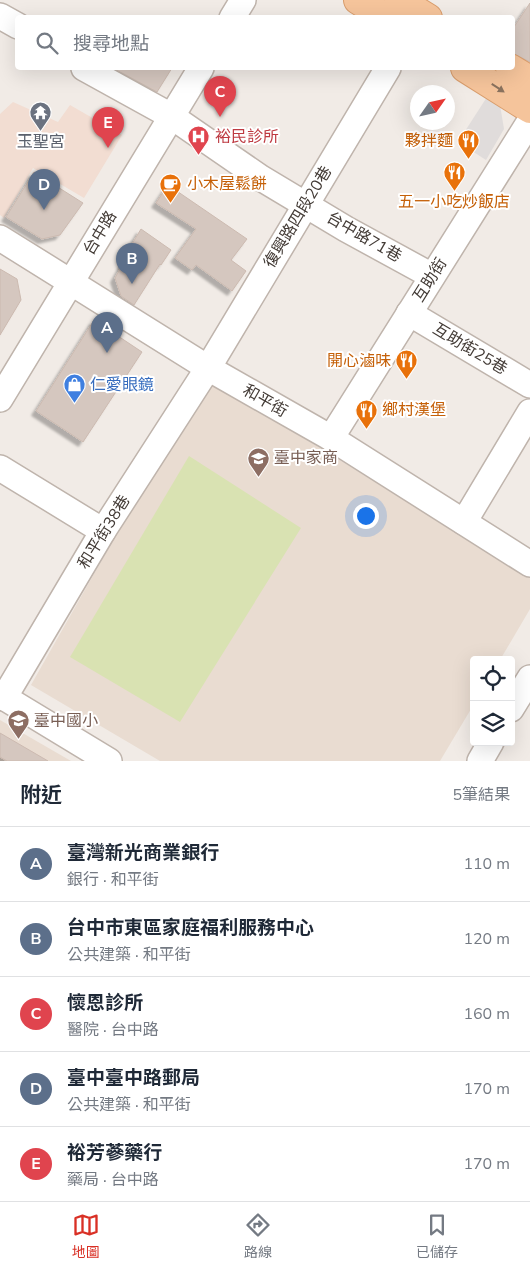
<!DOCTYPE html>
<html lang="zh-TW">
<head>
<meta charset="utf-8">
<style>
  body { margin:0; font-family:"Nunito Sans","Noto Sans TC",sans-serif; background:#f2f2f3; color:#1f2937 }
  .controls { position:absolute; right:15px; bottom:15px; display:grid; overflow:hidden; border-radius:5px; box-shadow:0 5px 20px #0002 }
  .controls button { width:45px; height:45px; display:grid; place-items:center; padding:0; border:0; border-bottom:1px solid #e0e1e3; background:#fff; color:#1f2937; font:25px sans-serif }
  .compass { position:absolute; left:410px; top:85px; width:45px; height:45px; border-radius:50%; background:#fff; box-shadow:0 5px 20px #0002; rotate:56deg }
  .you { position:absolute; left:365px; top:515px; width:18px; height:18px; margin:-12px; border:4px solid #fff; border-radius:50%; background:#1a73e8; box-shadow:0 0 0 8px #1a73e833 }
  .badge { display:grid; place-items:center; width:32px; height:32px; border-radius:50%; background:#d93025; color:#fff; font-size:16px; font-weight:700 }
  .pin { position:absolute; translate:-50% -41px; filter:drop-shadow(0 1px 2px #0008) }
  .pin::after { content:''; position:absolute; top:26px; width:18px; height:15px; background:inherit; clip-path:polygon(0 0,100% 0,50% 100%) }
  .list { margin:0; padding:0; list-style:none }
  h2 { display:flex; justify-content:space-between; align-items:center; height:65px; margin:0; padding:0 20px; font-size:21px }
  h2 small { font-size:16px; font-weight:400; color:#747a83 }
  .list li { display:grid; grid-template-columns:32px 1fr auto; gap:15px; align-items:center; box-sizing:border-box; height:75px; padding:0 20px; border-top:1px solid #e0e1e3 }
  .list b { display:block; font-size:19px; white-space:nowrap }
  .list p { margin:0; font-size:16px; white-space:nowrap; color:#747a83 }
  .list em { font-size:16px; font-style:normal; color:#747a83 }
  .icon { flex:none; width:28px; height:28px; fill:none; stroke:currentColor; stroke-width:2; stroke-linecap:round; stroke-linejoin:round }
  .map { position:relative; flex:none; width:530px; height:761px; overflow:hidden }
  .search { position:absolute; background:#fff; box-shadow:0 5px 20px #0002; left:15px; right:15px; top:15px; height:55px; display:flex; align-items:center; gap:12px; box-sizing:border-box; padding:0 18px; border-radius:5px; color:#747a83; font-size:19px }
  .sheet { height:440px; background:#fff }
  nav { display:flex; justify-content:space-around; align-items:center; box-sizing:border-box; height:70px; border-top:1px solid #e0e1e3; background:#fff; font-size:14px; color:#747a83 }
  nav a { display:grid; justify-items:center; gap:2px }
  nav .on { color:#d93025 }
  .map>svg:first-child { display:block }
  .commercial { fill:#f2ddd2 }
  .education { fill:#e9dcd1 }
  .garden { fill:#d9e2b2 }
  .parking { fill:#e0dcdb }
  .building { fill:#d5c7bf; stroke:#ccbab0; filter:url(#shadow) }
  .lines { fill:none; stroke-linecap:round; stroke-linejoin:round }
  .minor-casing { stroke:#bfb4ac; stroke-width:28 }
  .major-casing { stroke:#d99d6c; stroke-width:30 }
  .minor { stroke:#fff; stroke-width:25 }
  .major { stroke:#f5c49b; stroke-width:28 }
  .oneway { fill:#8a725e }
  .labels { text-anchor:middle; dominant-baseline:central; stroke-width:4; stroke-linejoin:round; paint-order:stroke }
  .health-label { font-size:16px; fill:#be3a42; stroke:#fff; text-anchor:start }
  .food-label { font-size:16px; fill:#c56008; stroke:#fff; text-anchor:end }
  .worship-label { font-size:16px; fill:#5b616d; stroke:#fff }
  .street-label { font-size:16px; fill:#433b36; stroke:#fff }
  .shop-label { font-size:16px; fill:#366cbe; stroke:#fff; text-anchor:start }
  .education-label { font-size:16px; fill:#785e54; stroke:#fff; text-anchor:start }
</style>
</head>
<body>
<div class="map">
<svg width="530" height="761" viewBox="0 0 530 761">
  <defs>
    <filter id="shadow"><feDropShadow dx="-4.5" dy="4.5" stdDeviation="1" flood-color="#0004"/></filter>
  </defs>
  <rect width="100%" height="100%" fill="#f1ebe6"/>
  <!-- commercial -->
  <path class="commercial" d="M 13,102 L 58,122 L 70,105 L 122,135 L 84,198 L 33,168 L 4,218 L 0,215 L 0,114 Z"/>
  <!-- education -->
  <g class="education">
    <path d="M 205,378 L 530,576 L 530,609 L 500,660 L 474,660 L 474,704 L 440,761 L 160,761 L 31,685 Z"/>
    <path d="M 0,720 L 71,761 L 0,761 Z"/>
  </g>
  <!-- garden -->
  <path class="garden" d="M 189,456 L 301,528 L 180,722 L 70,657 Z"/>
  <!-- parking -->
  <path class="parking" d="M 487,97 L 500,105 L 504,129 L 486,160 L 458,142 Z"/>
  <!-- building -->
  <g class="building">
    <path d="M 530,3 L 530,62 L 512,53 L 512,30 Z"/>
    <path d="M 113,68 L 172,68 L 157,92 Z"/>
    <path d="M 34,172 L 83,203 L 60,235 L 42,239 L 6,217 Z"/>
    <path d="M 168,185 L 247,239 L 231,260 L 246,271 L 232,291 L 196,265 L 192,270 L 175,258 L 196,229 L 156,203 Z"/>
    <path d="M 141,229 L 171,250 L 161,265 L 160,264 L 134,305 L 121,296 L 115,278 L 133,245 L 132,244 Z"/>
    <path d="M 0,269 L 17,279 L 21,300 L 0,335 Z"/>
    <path d="M 94,320 L 142,352 L 83,442 L 36,411 Z"/>
    <path d="M 0,733 L 48,761 L 7,761 L 0,757 Z"/>
  </g>
  <g class="lines">
    <defs>
      <g id="minor">
        <path d="M 0,16 L 18,26"/>
        <path d="M 232,18 L 243,0"/>
        <path d="M 84,68 L 171,116 L 261,178 L 346,229 L 432,276"/>
        <path d="M 0,238 L 208,368 L 331,438 L 530,564"/>
        <path d="M 409,313 L 530,385"/>
        <path d="M 0,399 L 201,68"/>
        <path d="M 331,438 L 530,121"/>
        <path d="M 0,468 L 103,531"/>
        <path d="M 464,522 L 530,412"/>
        <path d="M 0,695 L 109,761"/>
        <path d="M 4,698 L 103,531 L 208,368 L 388,68"/>
        <path d="M 511,709 L 530,678"/>
        <path d="M 480,761 L 491,742"/>
      </g>
      <g id="major">
        <path d="M 358,0 L 387,18"/>
        <path d="M 399,0 L 428,18"/>
        <path d="M 465,68 L 530,109"/>
        <path d="M 510,68 L 530,80"/>
      </g>
    </defs>
    <!-- minor casing -->
    <use href="#minor" class="minor-casing"/>
    <!-- major casing -->
    <use href="#major" class="major-casing"/>
    <!-- minor -->
    <use href="#minor" class="minor"/>
    <!-- major -->
    <use href="#major" class="major"/>
  </g>
  <!-- one-way arrows -->
  <defs><path id="oneway-solid" d="M-6-.8H1V-3.2L6.5 0L1 3.2V.8H-6Z" transform="scale(1.25)"/></defs>
  <use class="oneway" href="#oneway-solid" transform="translate(498 88) rotate(33)"/>
  <!-- icons -->
  <defs>
    <symbol id="temple-pin" viewBox="-11 -11 22 30"><path d="M0 17L-7.5 6A9.5 9.5 0 1 1 7.5 6Z" fill="#6b7280" stroke="#fff"/><path d="M0-6L5-2H3V0L6.5 2.5H4V6H1.5V3h-3V6H-4V2.5H-6.5L-3 0V-2H-5Z" fill="#fff"/></symbol>
    <symbol id="hospital-pin" viewBox="-11 -11 22 30"><path d="M0 17L-7.5 6A9.5 9.5 0 1 1 7.5 6Z" fill="#e0444e" stroke="#fff"/><path d="M-5-5h3v3.5h4V-5h3V5h-3V1.5h-4V5h-3Z" fill="#fff"/></symbol>
    <symbol id="restaurant-pin" viewBox="-11 -11 22 30"><path d="M0 17L-7.5 6A9.5 9.5 0 1 1 7.5 6Z" fill="#e8710a" stroke="#fff"/><path d="M-5-6h1v4h1v-4h1v4h1v-4h1v5L-1.5 .5V6h-2V.5L-5-1ZM5-6V6H3V1.5H1.5Q1.5-4 5-6Z" fill="#fff"/></symbol>
    <symbol id="cafe-pin" viewBox="-11 -11 22 30"><path d="M0 17L-7.5 6A9.5 9.5 0 1 1 7.5 6Z" fill="#e8710a" stroke="#fff"/><path d="M-5.5-4.5H6V0H3Q3 3.5 0 3.5H-2.5Q-5.5 3.5-5.5 0ZM3-3.2v2h1.7v-2ZM-6 4.5H4V6H-6Z" fill="#fff"/></symbol>
    <symbol id="shop-pin" viewBox="-11 -11 22 30"><path d="M0 17L-7.5 6A9.5 9.5 0 1 1 7.5 6Z" fill="#3f7fe0" stroke="#fff"/><path d="M-5-2.5h2.3a2.7 3.5 0 0 1 5.4 0H5L5.5 6h-11ZM-1.5-2.5h3a1.5 2.3 0 0 0-3 0Z" fill="#fff"/></symbol>
    <symbol id="school-pin" viewBox="-11 -11 22 30"><path d="M0 17L-7.5 6A9.5 9.5 0 1 1 7.5 6Z" fill="#8d6e63" stroke="#fff"/><path d="M0-5L7-2L0 1L-7-2ZM-4 1L0 2.5L4 1V4Q0 6-4 4Z" fill="#fff"/></symbol>
  </defs>
  <g fill-rule="evenodd">
    <use href="#temple-pin" x="28" y="100" width="25" height="34"/>
    <use href="#hospital-pin" x="186" y="124" width="25" height="34"/>
    <use href="#restaurant-pin" x="456" y="128" width="25" height="34"/>
    <use href="#restaurant-pin" x="442" y="160" width="25" height="34"/>
    <use href="#cafe-pin" x="158" y="172" width="25" height="34"/>
    <use href="#restaurant-pin" x="394" y="348" width="25" height="34"/>
    <use href="#shop-pin" x="62" y="372" width="25" height="34"/>
    <use href="#restaurant-pin" x="354" y="398" width="25" height="34"/>
    <use href="#school-pin" x="246" y="446" width="25" height="34"/>
    <use href="#school-pin" x="6" y="708" width="25" height="34"/>
  </g>
  <g class="labels">
    <!-- health labels -->
    <g class="health-label">
      <text x="215" y="137">裕民診所</text>
    </g>
    <!-- food labels -->
    <g class="food-label">
      <text x="453" y="141">夥拌麵</text>
      <text x="187" y="184" text-anchor="start">小木屋鬆餅</text>
      <text x="454" y="202" text-anchor="middle">五一小吃炒飯店</text>
      <text x="391" y="361">開心滷味</text>
      <text x="382" y="410" text-anchor="start">鄉村漢堡</text>
    </g>
    <!-- worship labels -->
    <g class="worship-label">
      <text x="41" y="142">玉聖宮</text>
    </g>
    <!-- street labels -->
    <g class="street-label">
      <text transform="translate(298 217) rotate(-59)">復興路四段20巷</text>
      <text transform="translate(100 233) rotate(-59)">台中路</text>
      <text transform="translate(364 237) rotate(30)">台中路71巷</text>
      <text transform="translate(430 280) rotate(-58)">互助街</text>
      <text transform="translate(470 349) rotate(31)">互助街25巷</text>
      <text transform="translate(265 401) rotate(30)">和平街</text>
      <text transform="translate(104 532) rotate(-58)">和平街38巷</text>
    </g>
    <!-- shop labels -->
    <g class="shop-label">
      <text x="90" y="385">仁愛眼鏡</text>
    </g>
    <!-- education labels -->
    <g class="education-label">
      <text x="274" y="458">臺中家商</text>
      <text x="34" y="721">臺中國小</text>
    </g>
  </g>
</svg>
<div class="controls">
<button><svg class="icon" aria-label="locate" viewBox="0 0 24 24"><circle cx="12" cy="12" r="6"/><path d="M12 2v4M12 18v4M2 12h4M18 12h4"/></svg></button>
<button><svg class="icon" aria-label="layers" viewBox="0 0 24 24"><path d="M12 4l9 5-9 5-9-5zM3 14l9 5 9-5"/></svg></button>
</div>
<svg class="compass" viewBox="-18 -18 36 36"><path d="M0-13l5 13h-10z" fill="#e53935"/><path d="M0 13l5-13h-10z" fill="#747a83"/></svg>
<div class="you"></div>
<div class="pin badge" style="left:107px;top:353px;background:#5c6f8a">A</div>
<div class="pin badge" style="left:132px;top:284px;background:#5c6f8a">B</div>
<div class="pin badge" style="left:220px;top:117px;background:#e0444e">C</div>
<div class="pin badge" style="left:44px;top:210px;background:#5c6f8a">D</div>
<div class="pin badge" style="left:108px;top:148px;background:#e0444e">E</div>
<div class="search"><svg class="icon" aria-label="search" viewBox="0 0 24 24"><circle cx="10" cy="10" r="6"/><path d="M15 15l6 6"/></svg>搜尋地點</div>
</div>
<section class="sheet">
<h2>附近<small>5筆結果</small></h2>
<ul class="list">
<li><span class="badge" style="background:#5c6f8a">A</span><div><b>臺灣新光商業銀行</b><p>銀行 · 和平街</p></div><em>110 m</em></li>
<li><span class="badge" style="background:#5c6f8a">B</span><div><b>台中市東區家庭福利服務中心</b><p>公共建築 · 和平街</p></div><em>120 m</em></li>
<li><span class="badge" style="background:#e0444e">C</span><div><b>懷恩診所</b><p>醫院 · 台中路</p></div><em>160 m</em></li>
<li><span class="badge" style="background:#5c6f8a">D</span><div><b>臺中臺中路郵局</b><p>公共建築 · 和平街</p></div><em>170 m</em></li>
<li><span class="badge" style="background:#e0444e">E</span><div><b>裕芳蔘藥行</b><p>藥局 · 台中路</p></div><em>170 m</em></li>
</ul>
</section>
<nav>
<a class="on"><svg class="icon" aria-label="map" viewBox="0 0 24 24"><path d="M3 6l6-2 6 2 6-2v14l-6 2-6-2-6 2zM9 4v14M15 6v14"/></svg>地圖</a>
<a><svg class="icon" aria-label="directions" viewBox="0 0 24 24"><path d="M12 3l9 9-9 9-9-9zM9 14v-3h6M13 9l2 2-2 2"/></svg>路線</a>
<a><svg class="icon" aria-label="saved" viewBox="0 0 24 24"><path d="M7 4h10v16l-5-4-5 4z"/></svg>已儲存</a>
</nav>
</body>
</html>
